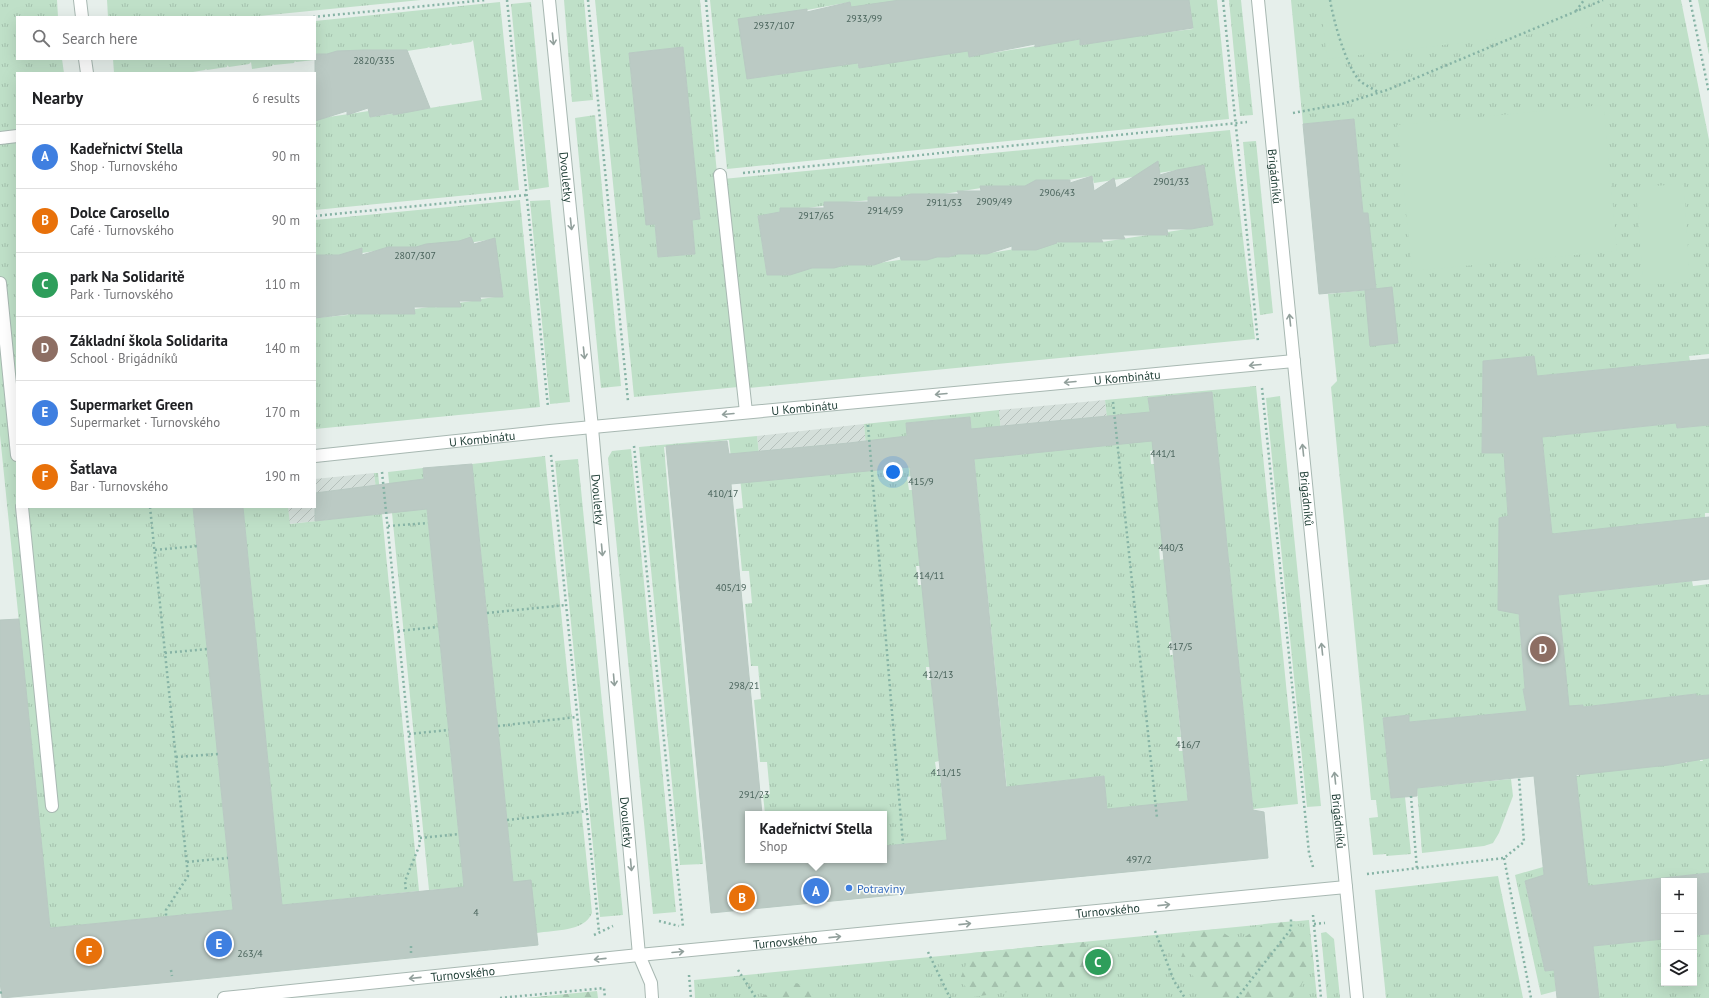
<!DOCTYPE html>
<html lang="en">
<head>
<meta charset="utf-8">
<style>
  body { margin:0; font-family:"PT Sans",sans-serif; background:#f6f6f6; color:#202124 }
  .controls { position:absolute; right:12px; bottom:12px; display:grid; overflow:hidden; border-radius:0px; box-shadow:0 4px 16px #0002 }
  .controls button { width:36px; height:36px; display:grid; place-items:center; padding:0; border:0; border-bottom:1px solid #e0e0e0; background:#fff; color:#202124; font:20px sans-serif }
  .you { position:absolute; left:893px; top:472px; width:14px; height:14px; margin:-10px; border:3px solid #fff; border-radius:50%; background:#1a73e8; box-shadow:0 0 0 6px #1a73e833 }
  .badge { display:grid; place-items:center; width:26px; height:26px; border-radius:50%; background:#7f4e3f; color:#fff; font-size:13px; font-weight:700 }
  .pin { position:absolute; translate:-50% -50%; border:2px solid #fff; box-shadow:0 1px 4px #0006 }
  .popup { position:absolute; left:745px; top:811px; width:142px; height:52px; box-sizing:border-box; display:grid; place-content:center; border-radius:0px; background:#fff; filter:drop-shadow(0 1px 3px #0005); font-size:13px; white-space:nowrap; color:#757577 }
  .popup b { font-size:15px; color:#202124 }
  .popup::after { content:''; position:absolute; left:50%; top:100%; margin-left:-8px; border:8px solid transparent; border-top-color:#fff }
  .list { margin:0; padding:0; list-style:none }
  h2 { display:flex; justify-content:space-between; align-items:center; height:52px; margin:0; padding:0 16px; font-size:17px }
  h2 small { font-size:13px; font-weight:400; color:#757577 }
  .list li { display:grid; grid-template-columns:26px 1fr auto; gap:12px; align-items:center; box-sizing:border-box; height:64px; padding:0 16px; border-top:1px solid #e0e0e0 }
  .list b { display:block; font-size:15px; white-space:nowrap }
  .list p { margin:0; font-size:13px; white-space:nowrap; color:#757577 }
  .list em { font-size:13px; font-style:normal; color:#757577 }
  .icon { flex:none; width:22px; height:22px; fill:none; stroke:currentColor; stroke-width:2; stroke-linecap:round; stroke-linejoin:round }
  .map { position:relative; flex:none; width:1709px; height:998px; overflow:hidden }
  .search { position:absolute; background:#fff; box-shadow:0 4px 16px #0002; left:16px; top:16px; width:300px; height:44px; display:flex; align-items:center; gap:10px; box-sizing:border-box; padding:0 14px; border-radius:0px; color:#757577; font-size:15px }
  .panel { position:absolute; background:#fff; box-shadow:0 4px 16px #0002; left:16px; top:72px; width:300px; height:436px; border-radius:0px }
  .map>svg:first-child { display:block }
  .industrial { fill:url(#industrial-furrows) }
  .grass { fill:url(#grass-tufts); fill-rule:evenodd }
  .forest { fill:url(#forest-firs) }
  .pitch { fill:#bfe0c8 }
  .building { fill:#bbcac4; stroke:#b8c9c2; fill-rule:evenodd }
  .lines { fill:none; stroke-linecap:round; stroke-linejoin:round }
  .minor-casing { stroke:#a8b8b2; stroke-width:14 }
  .path { stroke:#86b3a5; stroke-width:2.5; stroke-dasharray:2 3; stroke-linecap:butt }
  .minor { stroke:#fff; stroke-width:12 }
  .oneway { stroke:#92a09c }
  .shop-dot { fill:#3f7fe0; stroke:#f7fbf9; stroke-width:1.5 }
  .labels { text-anchor:middle; dominant-baseline:central; stroke-width:3; stroke-linejoin:round; paint-order:stroke }
  .number-label { font-size:10px; fill:#4a645c }
  .street-label { font-size:12px; fill:#24423a; stroke:#f7fbf9 }
  .shop-label { font-size:12px; fill:#366cbe; stroke:#f7fbf9; text-anchor:start }
</style>
</head>
<body>
<div class="map">
<svg width="1709" height="998" viewBox="0 0 1709 998">
  <defs>
    <pattern id="industrial-furrows" width="10" height="10" patternUnits="userSpaceOnUse"><rect width="10" height="10" fill="#d4dfda"/><path d="M-1 1l2-2M0 10L10 0M9 11l2-2" fill="none" stroke="#b6c1bc"/></pattern>
    <pattern id="grass-tufts" width="24" height="20" patternUnits="userSpaceOnUse"><rect width="24" height="20" fill="#bfe0c8"/><path d="M3 7l-1-3M5 7V3M7 7l1-3M15 17l-1-3M17 17v-4M19 17l1-3" fill="none" stroke="#a4c1ad"/></pattern>
    <pattern id="forest-firs" width="22" height="20" patternUnits="userSpaceOnUse"><rect width="22" height="20" fill="#bfe0c8"/><path d="M5 1l3.5 6h-7zM16 11l3.5 6h-7z" fill="#a4c1ad"/></pattern>
  </defs>
  <rect width="100%" height="100%" fill="#e6efeb"/>
  <!-- industrial -->
  <g class="industrial">
    <path d="M 1105,400 L 1110,445 L 1003,456 L 999,410 Z"/>
    <path d="M 864,424 L 868,470 L 762,481 L 757,436 Z"/>
    <path d="M 374,473 L 379,514 L 289,524 L 288,507 L 315,507 L 315,479 Z"/>
  </g>
  <!-- grass -->
  <g class="grass">
    <path d="M 0,0 L 57,0 L 58,17 L 17,17 L 17,59 L 62,59 L 64,73 L 17,73 L 17,507 L 193,507 L 233,910 L 50,928 L 0,435 Z"/>
    <path d="M 107,0 L 421,0 L 250,17 L 108,17 Z"/>
    <path d="M 564,0 L 584,0 L 593,100 L 572,102 Z"/>
    <path d="M 595,0 L 700,0 L 738,387 L 634,397 ZM 683,47 L 700,219 L 692,220 L 695,254 L 658,257 L 655,224 L 646,224 L 629,53 Z"/>
    <path d="M 710,0 L 907,0 L 851,8 L 850,2 L 807,10 L 761,16 L 747,79 L 857,62 L 859,68 L 968,50 L 992,53 L 1080,39 L 1081,45 L 1102,41 L 1103,42 L 1127,37 L 1193,29 L 1189,0 L 1217,0 L 1229,119 L 727,169 Z"/>
    <path d="M 1229,0 L 1241,0 L 1253,115 L 1240,116 Z"/>
    <path d="M 1291,0 L 1681,0 L 1709,140 L 1709,354 L 1689,356 L 1690,361 L 1537,376 L 1533,356 L 1483,361 L 1482,453 L 1483,450 L 1504,449 L 1508,516 L 1499,518 L 1498,610 L 1518,606 L 1525,689 L 1523,689 L 1527,711 L 1409,722 L 1409,715 L 1383,718 L 1391,798 L 1405,797 L 1411,854 L 1386,856 L 1386,854 L 1373,855 L 1369,818 L 1378,817 L 1376,800 L 1371,800 L 1331,387 L 1337,381 L 1328,294 L 1376,289 L 1363,213 L 1354,119 L 1303,124 Z"/>
    <path d="M 1698,0 L 1709,0 L 1709,55 Z"/>
    <path d="M 500,2 L 519,190 L 315,210 L 315,119 L 369,111 L 371,117 L 482,100 L 473,40 L 471,42 L 452,45 L 451,43 L 449,45 L 430,48 L 429,47 L 427,48 L 407,51 L 407,50 L 296,62 L 295,61 L 294,63 L 274,65 L 273,64 L 272,66 L 252,69 L 251,62 L 249,64 L 229,67 L 227,65 L 227,67 L 207,70 L 206,69 L 205,70 L 187,73 L 184,72 L 114,73 L 113,59 L 315,59 L 315,21 Z"/>
    <path d="M 531,2 L 549,187 L 529,190 L 511,4 Z"/>
    <path d="M 595,115 L 621,386 L 601,388 L 575,118 Z"/>
    <path d="M 1230,130 L 1255,339 L 749,388 L 723,179 ZM 1204,166 L 1213,225 L 1102,242 L 1078,239 L 990,253 L 945,253 L 879,263 L 833,264 L 767,275 L 758,216 L 847,202 L 938,195 L 981,188 L 1026,187 L 1092,176 L 1094,183 Z"/>
    <path d="M 1256,141 L 1273,313 L 1260,315 L 1243,142 Z"/>
    <path d="M 520,200 L 540,407 L 315,429 L 315,318 L 348,315 L 348,314 L 415,311 L 415,309 L 435,306 L 436,308 L 437,306 L 479,300 L 481,301 L 481,299 L 502,296 L 503,297 L 494,238 L 494,239 L 449,246 L 384,248 L 382,250 L 315,260 L 315,220 Z"/>
    <path d="M 550,200 L 570,402 L 550,404 L 530,201 Z"/>
    <path d="M 1256,386 L 1298,804 L 1253,809 L 1212,392 L 1148,398 L 1154,450 L 1150,451 L 1151,464 L 1155,464 L 1163,546 L 1159,546 L 1160,560 L 1164,559 L 1172,641 L 1169,642 L 1170,655 L 1173,655 L 1181,737 L 1177,737 L 1179,751 L 1183,751 L 1189,816 L 1139,806 L 1107,809 L 1104,776 L 1032,784 L 1009,810 L 970,417 L 906,423 L 911,476 L 907,477 L 909,490 L 913,490 L 920,566 L 916,566 L 918,585 L 922,585 L 930,667 L 926,667 L 927,680 L 931,680 L 939,761 L 935,762 L 937,775 L 940,775 L 947,840 L 884,846 L 884,814 L 765,814 L 763,795 L 770,794 L 767,762 L 760,762 L 754,700 L 761,699 L 758,666 L 751,666 L 745,604 L 752,603 L 749,571 L 742,571 L 736,509 L 743,508 L 740,477 L 733,477 L 729,440 L 664,447 L 678,608 L 703,864 L 680,865 L 639,447 L 757,436 L 762,481 L 868,470 L 864,424 L 999,410 L 1003,456 L 1110,445 L 1105,400 Z"/>
    <path d="M 1280,396 L 1321,806 L 1307,807 L 1266,398 Z"/>
    <path d="M 1676,423 L 1677,428 L 1709,425 L 1709,513 L 1705,513 L 1705,518 L 1552,534 L 1542,437 Z"/>
    <path d="M 631,449 L 676,912 L 653,914 L 608,458 L 612,451 Z"/>
    <path d="M 545,456 L 592,913 C 584,932 554,930 537,933 L 513,882 L 472,464 Z"/>
    <path d="M 578,459 L 623,915 L 600,917 L 555,461 Z"/>
    <path d="M 423,468 L 464,887 L 429,890 L 388,472 Z"/>
    <path d="M 374,473 L 378,473 L 419,891 L 282,905 L 243,507 L 288,507 L 290,524 L 379,514 Z"/>
    <path d="M 1692,581 L 1693,586 L 1709,584 L 1709,695 L 1696,696 L 1696,694 L 1583,707 L 1583,705 L 1580,705 L 1580,707 L 1569,708 L 1558,595 Z"/>
    <path d="M 1709,758 L 1709,873 L 1588,886 L 1576,776 L 1579,776 L 1578,774 L 1684,761 L 1685,763 L 1687,763 L 1687,760 L 1700,759 L 1700,761 L 1703,761 L 1702,759 Z"/>
    <path d="M 1511,779 L 1513,796 L 1499,833 L 1493,843 L 1484,846 L 1422,853 L 1417,788 Z"/>
    <path d="M 1543,867 L 1545,883 L 1525,882 L 1545,971 L 1554,970 L 1556,991 L 1541,995 L 1515,875 Z"/>
    <path d="M 1498,876 L 1523,998 L 1386,998 L 1375,890 Z"/>
    <path d="M 1309,920 L 1317,998 L 695,998 L 694,980 Z"/>
    <path d="M 1326,932 L 1334,939 L 1340,998 L 1327,998 L 1321,933 Z"/>
    <path d="M 1709,934 L 1709,998 L 1599,998 L 1593,946 L 1664,939 L 1664,983 L 1694,983 L 1694,935 Z"/>
  </g>
  <!-- forest -->
  <g class="forest">
    <path d="M 1295,921 L 1311,944 L 1314,966 L 1292,998 L 1215,998 L 1202,987 L 1180,960 L 1191,932 L 1218,929 L 1237,942 L 1264,924 Z"/>
    <path d="M 1084,942 L 1093,962 L 1078,986 L 1021,990 L 973,997 L 960,979 L 971,953 Z"/>
    <path d="M 789,982 L 804,985 L 816,998 L 759,998 Z"/>
    <path d="M 597,991 L 598,998 L 525,998 Z"/>
  </g>
  <!-- pitch -->
  <g class="pitch">
    <path d="M 1320,0 L 1588,0 L 1591,27 L 1327,59 Z"/>
    <path d="M 1604,105 L 1617,251 L 1412,271 L 1397,125 Z"/>
    <path d="M 1684,184 L 1690,282 L 1643,285 L 1636,187 Z"/>
  </g>
  <!-- building -->
  <g class="building">
    <path d="M 900,0 L 1189,0 L 1193,28 L 1080,45 L 1080,39 L 1035,47 L 1035,44 L 969,57 L 968,51 L 859,68 L 858,63 L 747,79 L 738,19 L 807,9 L 807,12 L 850,2 L 851,7 Z"/>
    <path d="M 683,47 L 700,219 L 692,220 L 695,254 L 658,257 L 655,224 L 646,225 L 629,53 Z"/>
    <path d="M 364,50 L 407,50 L 430,108 L 393,115 L 393,113 L 370,117 L 368,108 L 347,115 L 347,111 L 315,121 L 315,54 L 327,54 L 337,51 Z"/>
    <path d="M 1354,119 L 1363,213 L 1368,213 L 1376,289 L 1319,294 L 1303,124 Z"/>
    <path d="M 1158,161 L 1160,175 L 1177,170 L 1204,165 L 1213,225 L 1191,229 L 1167,229 L 1168,235 L 1123,235 L 1125,239 L 1101,239 L 1103,242 L 1056,242 L 1057,243 L 1036,250 L 1012,250 L 1012,246 L 987,254 L 958,254 L 949,257 L 937,257 L 927,260 L 901,260 L 900,256 L 874,265 L 845,265 L 834,268 L 812,268 L 790,275 L 767,275 L 758,216 L 780,212 L 780,208 L 824,208 L 824,202 L 868,202 L 868,197 L 901,197 L 911,194 L 959,194 L 957,191 L 981,191 L 980,186 L 1025,186 L 1036,180 L 1070,180 L 1070,183 L 1092,176 L 1094,191 L 1114,178 L 1116,188 Z"/>
    <path d="M 471,237 L 474,244 L 495,238 L 503,297 L 480,297 L 481,301 L 459,301 L 461,307 L 414,307 L 415,314 L 348,314 L 315,318 L 316,255 L 339,255 L 362,248 L 362,255 L 388,247 L 416,247 L 426,244 L 459,241 Z"/>
    <path d="M 1392,287 L 1398,343 L 1370,346 L 1365,290 Z"/>
    <path d="M 1534,356 L 1537,376 L 1709,359 L 1709,425 L 1677,428 L 1676,423 L 1542,437 L 1552,534 L 1709,517 L 1709,579 L 1558,595 L 1569,706 L 1583,705 L 1583,707 L 1696,694 L 1696,696 L 1709,695 L 1709,758 L 1669,765 L 1576,775 L 1588,886 L 1709,873 L 1709,934 L 1694,935 L 1694,881 L 1664,881 L 1664,939 L 1593,946 L 1599,998 L 1557,998 L 1554,970 L 1545,971 L 1525,881 L 1544,875 L 1534,776 L 1417,788 L 1417,796 L 1391,798 L 1383,718 L 1409,715 L 1409,722 L 1527,711 L 1523,689 L 1525,689 L 1519,614 L 1498,610 L 1499,518 L 1508,516 L 1504,453 L 1482,453 L 1483,361 Z"/>
    <path d="M 1212,392 L 1253,810 L 1264,812 L 1268,858 L 711,913 L 666,446 L 727,441 L 729,454 L 849,443 L 907,436 L 906,423 L 970,417 L 971,429 L 1150,412 L 1148,398 ZM 1152,441 L 1188,801 L 1107,809 L 1104,776 L 1006,787 L 974,459 ZM 910,467 L 947,840 L 884,846 L 884,860 L 748,860 L 748,814 L 762,814 L 731,484 Z"/>
    <path d="M 472,464 L 513,882 L 531,880 L 538,945 L 182,981 L 2,998 L 0,982 L 0,620 L 19,619 L 50,928 L 233,910 L 193,507 L 243,507 L 282,905 L 464,887 L 427,509 L 315,521 L 315,493 L 424,479 L 423,468 Z"/>
  </g>
  <g class="lines">
    <defs>
      <g id="minor">
        <path d="M 80,0 L 82,17"/>
        <path id="s1" d="M 549,0 L 592,428 L 639,955 L 651,983 L 652,998"/>
        <path id="s2" d="M 1258,0 L 1357,998"/>
        <path d="M 85,59 L 87,73"/>
        <path d="M 0,138 L 17,136"/>
        <path d="M 720,175 L 746,412"/>
        <path d="M 0,283 L 17,455"/>
        <path id="s3" d="M 315,456 L 550,431 L 1294,361"/>
        <path d="M 22,507 L 52,806"/>
        <path id="s4" d="M 224,998 L 639,955 L 1346,887"/>
      </g>
    </defs>
    <!-- minor casing -->
    <use href="#minor" class="minor-casing"/>
    <!-- path -->
    <g class="path">
      <path d="M 507,0 L 548,407"/>
      <path d="M 588,0 L 628,401"/>
      <path d="M 706,0 L 718,153"/>
      <path d="M 1223,0 L 1258,342"/>
      <path d="M 1330,0 C 1334,22 1345,63 1359,80 C 1364,85 1372,88 1378,92"/>
      <path d="M 1690,0 L 1709,93"/>
      <path d="M 1576,11 L 1584,0"/>
      <path d="M 313,17 L 486,0"/>
      <path d="M 1293,113 L 1342,104 L 1387,90 L 1603,0"/>
      <path d="M 743,173 L 1247,122"/>
      <path d="M 315,216 L 527,195"/>
      <path d="M 1262,388 L 1309,853 L 1313,867"/>
      <path d="M 1113,402 L 1157,818"/>
      <path d="M 868,425 L 903,844"/>
      <path d="M 634,446 L 683,927"/>
      <path d="M 551,455 L 599,932"/>
      <path d="M 382,472 L 420,844 L 405,881 L 406,892"/>
      <path d="M 150,507 L 188,876 L 166,910 L 166,916"/>
      <path d="M 388,526 L 428,523"/>
      <path d="M 155,550 L 197,546"/>
      <path d="M 487,613 L 566,605"/>
      <path d="M 398,631 L 438,627"/>
      <path d="M 165,653 L 207,649"/>
      <path d="M 498,726 L 577,717"/>
      <path d="M 409,734 L 449,730"/>
      <path d="M 176,757 L 218,754"/>
      <path d="M 1411,796 L 1417,869"/>
      <path d="M 507,820 L 587,811"/>
      <path d="M 420,838 L 459,834"/>
      <path d="M 1504,858 L 1531,998"/>
      <path d="M 187,862 L 228,858"/>
      <path d="M 1367,874 L 1504,858 L 1524,842 L 1519,778"/>
      <path d="M 1313,915 L 1321,998"/>
      <path d="M 659,921 L 679,926"/>
      <path d="M 1314,924 L 1325,923"/>
      <path d="M 1155,931 L 1174,981 L 1185,998"/>
      <path d="M 594,935 L 613,926"/>
      <path d="M 411,946 L 411,953"/>
      <path d="M 928,952 L 950,998"/>
      <path d="M 171,970 L 172,976"/>
      <path d="M 738,970 L 756,998"/>
      <path d="M 689,975 L 691,998"/>
      <path d="M 0,993 L 2,992"/>
      <path d="M 500,998 L 604,988 L 605,998"/>
      <path d="M 1237,998 L 1291,929 L 1291,917"/>
    </g>
    <!-- minor -->
    <use href="#minor" class="minor"/>
  </g>
  <!-- one-way arrows -->
  <defs><path id="oneway-shaft" d="M-6 0H5M1.5-3L5.5 0L1.5 3" fill="none" stroke-width="1.6" stroke-linecap="round" stroke-linejoin="round"/></defs>
  <g class="oneway">
    <use href="#oneway-shaft" transform="translate(553 39) rotate(84)"/>
    <use href="#oneway-shaft" transform="translate(571 224) rotate(84)"/>
    <use href="#oneway-shaft" transform="translate(1290 320) rotate(-96)"/>
    <use href="#oneway-shaft" transform="translate(584 353) rotate(84)"/>
    <use href="#oneway-shaft" transform="translate(1255 365) rotate(175)"/>
    <use href="#oneway-shaft" transform="translate(1070 382) rotate(175)"/>
    <use href="#oneway-shaft" transform="translate(941 394) rotate(175)"/>
    <use href="#oneway-shaft" transform="translate(728 414) rotate(175)"/>
    <use href="#oneway-shaft" transform="translate(1303 450) rotate(-96)"/>
    <use href="#oneway-shaft" transform="translate(602 550) rotate(85)"/>
    <use href="#oneway-shaft" transform="translate(1322 649) rotate(-96)"/>
    <use href="#oneway-shaft" transform="translate(614 680) rotate(85)"/>
    <use href="#oneway-shaft" transform="translate(1335 778) rotate(-96)"/>
    <use href="#oneway-shaft" transform="translate(631 865) rotate(85)"/>
    <use href="#oneway-shaft" transform="translate(1164 905) rotate(-6)"/>
    <use href="#oneway-shaft" transform="translate(965 924) rotate(-6)"/>
    <use href="#oneway-shaft" transform="translate(835 937) rotate(-6)"/>
    <use href="#oneway-shaft" transform="translate(678 952) rotate(-5)"/>
    <use href="#oneway-shaft" transform="translate(600 959) rotate(174)"/>
    <use href="#oneway-shaft" transform="translate(415 978) rotate(174)"/>
  </g>
  <!-- markers -->
  <circle class="shop-dot" cx="849" cy="888" r="4"/>
  <g class="labels">
    <!-- number labels -->
    <g class="number-label">
      <text x="864" y="18">2933/99</text>
      <text x="774" y="25">2937/107</text>
      <text x="374" y="60">2820/335</text>
      <text x="1171" y="181">2901/33</text>
      <text x="1057" y="192">2906/43</text>
      <text x="994" y="201">2909/49</text>
      <text x="944" y="202">2911/53</text>
      <text x="885" y="210">2914/59</text>
      <text x="816" y="215">2917/65</text>
      <text x="415" y="255">2807/307</text>
      <text x="1163" y="453">441/1</text>
      <text x="921" y="481">415/9</text>
      <text x="723" y="493">410/17</text>
      <text x="1171" y="547">440/3</text>
      <text x="929" y="575">414/11</text>
      <text x="731" y="587">405/19</text>
      <text x="1180" y="646">417/5</text>
      <text x="938" y="674">412/13</text>
      <text x="744" y="685">298/21</text>
      <text x="1188" y="744">416/7</text>
      <text x="946" y="772">411/15</text>
      <text x="754" y="794">291/23</text>
      <text x="1139" y="859">497/2</text>
      <text x="476" y="912">4</text>
      <text x="250" y="953">263/4</text>
    </g>
    <!-- street labels -->
    <g class="street-label">
      <text stroke="none"><textPath href="#s1" startOffset="178">Dvouletky</textPath></text>
      <text stroke="none"><textPath href="#s2" startOffset="177">Brigádníků</textPath></text>
      <text stroke="none"><textPath href="#s3" startOffset="816">U Kombinátu</textPath></text>
      <text stroke="none"><textPath href="#s3" startOffset="492">U Kombinátu</textPath></text>
      <text stroke="none"><textPath href="#s3" startOffset="168">U Kombinátu</textPath></text>
      <text stroke="none"><textPath href="#s2" startOffset="501">Brigádníků</textPath></text>
      <text stroke="none"><textPath href="#s1" startOffset="502">Dvouletky</textPath></text>
      <text stroke="none"><textPath href="#s2" startOffset="825">Brigádníků</textPath></text>
      <text stroke="none"><textPath href="#s1" startOffset="826">Dvouletky</textPath></text>
      <text stroke="none"><textPath href="#s4" startOffset="888">Turnovského</textPath></text>
      <text stroke="none"><textPath href="#s4" startOffset="564">Turnovského</textPath></text>
      <text stroke="none"><textPath href="#s4" startOffset="240">Turnovského</textPath></text>
    </g>
    <!-- shop labels -->
    <g class="shop-label">
      <text x="857" y="888">Potraviny</text>
    </g>
  </g>
</svg>
<div class="controls">
<button>+</button>
<button>−</button>
<button><svg class="icon" aria-label="layers" viewBox="0 0 24 24"><path d="M12 4l9 5-9 5-9-5zM3 14l9 5 9-5"/></svg></button>
</div>
<div class="you"></div>
<div class="pin badge" style="left:816px;top:891px;background:#3f7fe0">A</div>
<div class="popup"><b>Kadeřnictví Stella</b>Shop</div>
<div class="pin badge" style="left:742px;top:898px;background:#e8710a">B</div>
<div class="pin badge" style="left:1098px;top:962px;background:#2e9e5b">C</div>
<div class="pin badge" style="left:1543px;top:649px;background:#8d6e63">D</div>
<div class="pin badge" style="left:219px;top:944px;background:#3f7fe0">E</div>
<div class="pin badge" style="left:89px;top:951px;background:#e8710a">F</div>
<div class="search"><svg class="icon" aria-label="search" viewBox="0 0 24 24"><circle cx="10" cy="10" r="6"/><path d="M15 15l6 6"/></svg>Search here</div>
<section class="panel">
<h2>Nearby<small>6 results</small></h2>
<ul class="list">
<li><span class="badge" style="background:#3f7fe0">A</span><div><b>Kadeřnictví Stella</b><p>Shop · Turnovského</p></div><em>90 m</em></li>
<li><span class="badge" style="background:#e8710a">B</span><div><b>Dolce Carosello</b><p>Café · Turnovského</p></div><em>90 m</em></li>
<li><span class="badge" style="background:#2e9e5b">C</span><div><b>park Na Solidaritě</b><p>Park · Turnovského</p></div><em>110 m</em></li>
<li><span class="badge" style="background:#8d6e63">D</span><div><b>Základní škola Solidarita</b><p>School · Brigádníků</p></div><em>140 m</em></li>
<li><span class="badge" style="background:#3f7fe0">E</span><div><b>Supermarket Green</b><p>Supermarket · Turnovského</p></div><em>170 m</em></li>
<li><span class="badge" style="background:#e8710a">F</span><div><b>Šatlava</b><p>Bar · Turnovského</p></div><em>190 m</em></li>
</ul>
</section>
</div>
</body>
</html>
